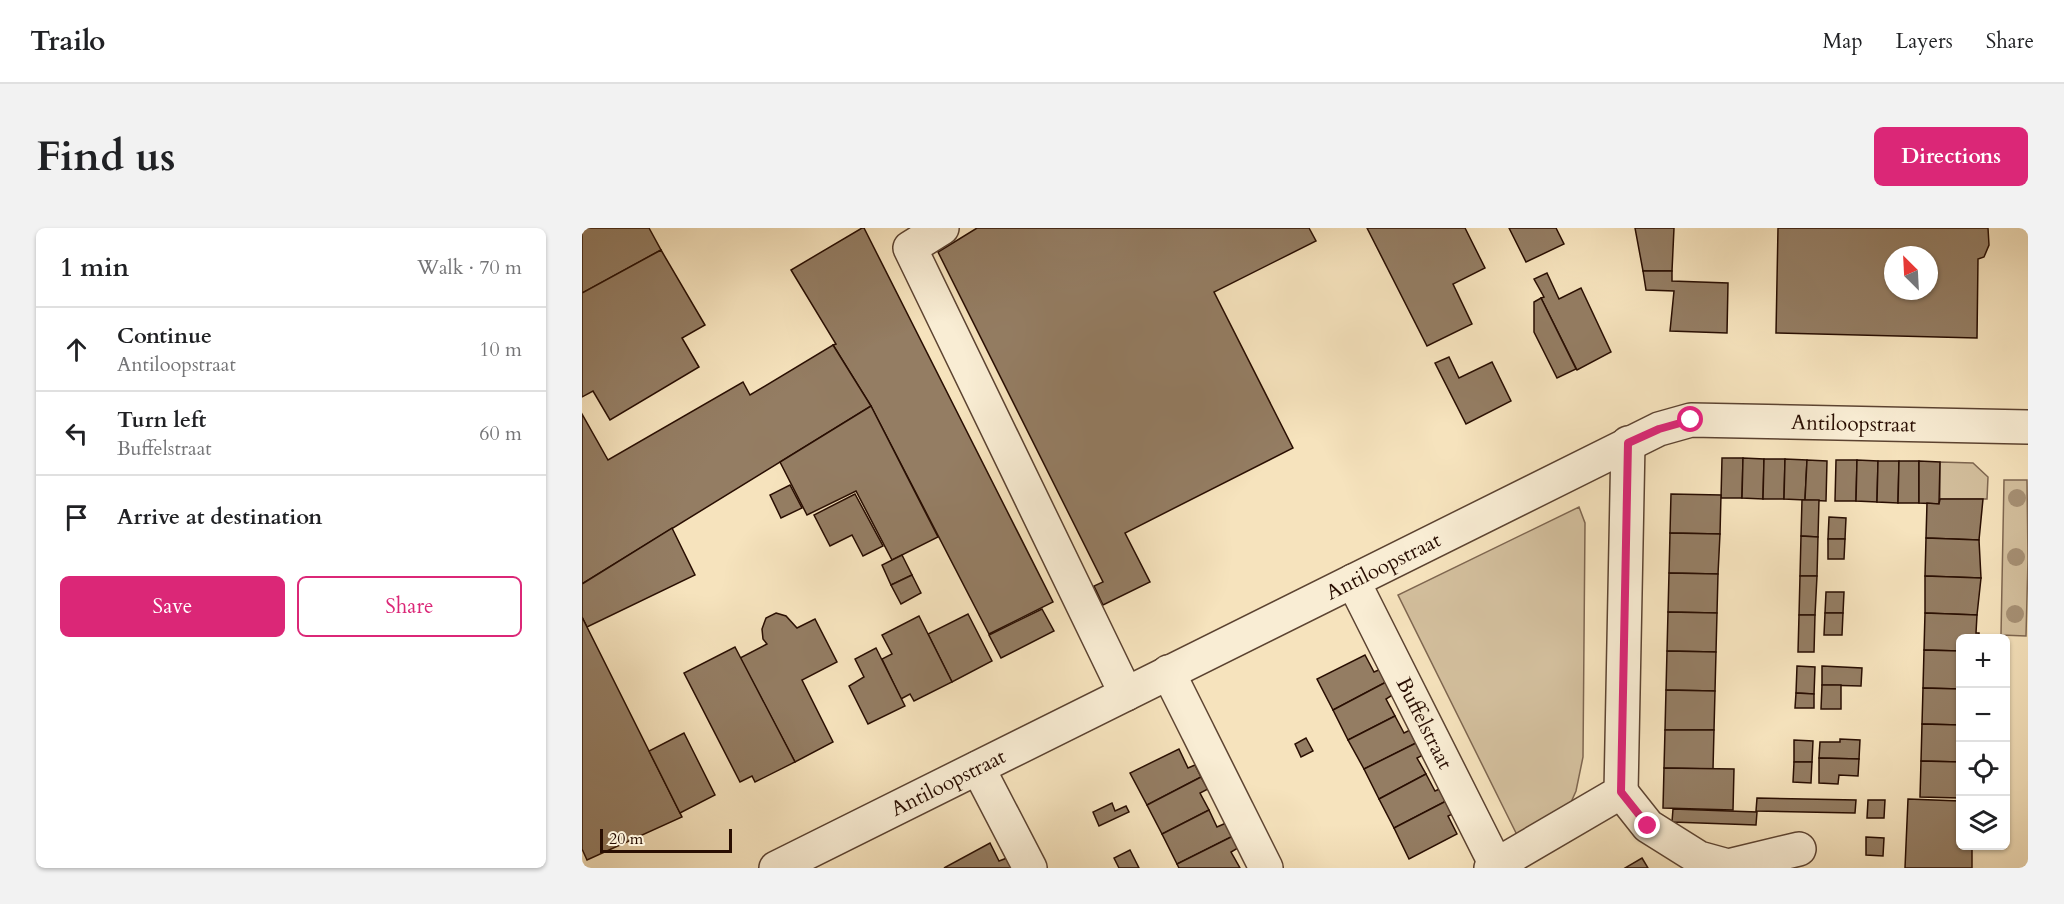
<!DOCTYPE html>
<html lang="en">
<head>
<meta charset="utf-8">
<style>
  body { margin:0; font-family:Cardo,serif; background:#f2f2f2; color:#202124 }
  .controls { position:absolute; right:18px; bottom:18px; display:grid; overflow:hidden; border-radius:9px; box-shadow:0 2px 4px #0004 }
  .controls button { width:54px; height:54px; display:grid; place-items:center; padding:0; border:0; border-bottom:2px solid #e0e0e0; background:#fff; color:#202124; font:30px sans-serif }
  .compass { position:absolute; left:1302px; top:18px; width:54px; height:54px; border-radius:50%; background:#fff; box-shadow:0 2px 4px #0004; rotate:336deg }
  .scale { position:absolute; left:18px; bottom:15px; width:132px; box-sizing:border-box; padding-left:6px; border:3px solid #290e02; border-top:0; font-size:16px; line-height:21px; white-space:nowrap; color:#290e02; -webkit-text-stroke:4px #f9edd4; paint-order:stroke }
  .stop { position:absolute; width:18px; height:18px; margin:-14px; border:4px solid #db2777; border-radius:50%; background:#fff }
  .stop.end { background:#db2777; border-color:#fff; box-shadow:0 2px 6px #0008 }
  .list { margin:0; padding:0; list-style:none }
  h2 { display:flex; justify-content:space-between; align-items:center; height:78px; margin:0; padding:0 24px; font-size:26px }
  h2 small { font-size:20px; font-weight:400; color:#757577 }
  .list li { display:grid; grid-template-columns:39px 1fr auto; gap:18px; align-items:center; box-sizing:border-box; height:84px; padding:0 24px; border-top:2px solid #e0e0e0 }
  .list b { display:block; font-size:22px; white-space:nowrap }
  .list p { margin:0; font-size:20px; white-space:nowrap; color:#757577 }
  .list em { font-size:20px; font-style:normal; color:#757577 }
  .actions { display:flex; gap:12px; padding:18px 24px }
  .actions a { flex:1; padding:14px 0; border:2px solid #db2777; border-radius:9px; text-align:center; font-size:21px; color:#db2777 }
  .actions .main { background:#db2777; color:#fff }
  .icon { flex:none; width:33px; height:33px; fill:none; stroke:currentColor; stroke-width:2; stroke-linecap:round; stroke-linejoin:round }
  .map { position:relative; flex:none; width:1446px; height:640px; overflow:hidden; border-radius:9px }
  header { display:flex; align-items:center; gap:36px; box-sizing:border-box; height:84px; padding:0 30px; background:#fff; border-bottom:2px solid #e0e0e0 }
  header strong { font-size:28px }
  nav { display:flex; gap:33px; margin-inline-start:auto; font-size:21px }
  .intro { display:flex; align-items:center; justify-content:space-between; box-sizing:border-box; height:144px; padding:0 36px }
  h1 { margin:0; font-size:42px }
  .button { padding:15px 27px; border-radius:9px; background:#db2777; color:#fff; font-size:21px; font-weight:700 }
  main { display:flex; gap:36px; padding:0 36px }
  aside { flex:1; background:#fff; border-radius:9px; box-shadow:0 2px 4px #0004 }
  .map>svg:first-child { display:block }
  .green { fill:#d3bf9d; stroke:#7e6650; stroke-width:1.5 }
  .building { fill:#947d63; stroke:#290e02; stroke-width:1.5; fill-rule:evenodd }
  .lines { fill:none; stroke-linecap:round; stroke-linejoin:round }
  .minor-casing { stroke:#5c4331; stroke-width:36 }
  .minor { stroke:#f9edd4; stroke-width:33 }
  .tree { fill:#a69074 }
  .route { stroke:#db2777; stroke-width:8 }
  .labels { text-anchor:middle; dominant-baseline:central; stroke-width:6; stroke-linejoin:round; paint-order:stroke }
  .street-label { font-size:21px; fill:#290e02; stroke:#f9edd4 }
</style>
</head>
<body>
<header>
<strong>Trailo</strong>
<nav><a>Map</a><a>Layers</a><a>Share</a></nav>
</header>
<div class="intro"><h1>Find us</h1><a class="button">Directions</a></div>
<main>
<aside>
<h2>1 min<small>Walk · 70 m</small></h2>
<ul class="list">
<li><svg class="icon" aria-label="ahead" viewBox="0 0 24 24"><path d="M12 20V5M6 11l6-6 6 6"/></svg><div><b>Continue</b><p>Antiloopstraat</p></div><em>10 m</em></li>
<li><svg class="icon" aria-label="left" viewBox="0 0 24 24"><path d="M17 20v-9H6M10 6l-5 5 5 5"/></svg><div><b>Turn left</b><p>Buffelstraat</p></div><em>60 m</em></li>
<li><svg class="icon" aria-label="arrive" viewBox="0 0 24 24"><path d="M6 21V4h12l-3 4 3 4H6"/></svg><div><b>Arrive at destination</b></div></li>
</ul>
<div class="actions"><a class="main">Save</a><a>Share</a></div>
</aside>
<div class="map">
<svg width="1446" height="640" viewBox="0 0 1446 640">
  <rect width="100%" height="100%" fill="#f6e3bd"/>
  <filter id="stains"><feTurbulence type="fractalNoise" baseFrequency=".00333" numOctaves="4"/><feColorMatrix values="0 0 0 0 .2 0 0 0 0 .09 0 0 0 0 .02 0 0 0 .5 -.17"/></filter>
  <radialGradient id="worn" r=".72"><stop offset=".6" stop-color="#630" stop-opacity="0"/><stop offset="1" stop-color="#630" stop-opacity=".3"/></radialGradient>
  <!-- green -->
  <g class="green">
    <path d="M 1358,234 L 1391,235 L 1406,249 L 1405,271 L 1358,271 Z"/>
    <path d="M 1422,252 L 1445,252 L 1446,331 L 1444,408 L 1419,407 Z"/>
    <path d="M 997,279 L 1003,295 L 1001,529 L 994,563 L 982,590 L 939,615 L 816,367 Z"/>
  </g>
  <!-- building -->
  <g class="building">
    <path d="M 0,0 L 67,0 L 79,22 L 0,65 Z"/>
    <path d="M 280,0 L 282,0 L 471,374 L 407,406 L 289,178 L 251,117 L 254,116 L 209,42 Z"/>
    <path d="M 395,0 L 727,0 L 734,13 L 632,64 L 711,220 L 543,305 L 568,354 L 521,377 L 512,358 L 521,354 L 356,24 Z"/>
    <path d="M 785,0 L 883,0 L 903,40 L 871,56 L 890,96 L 845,118 Z"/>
    <path d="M 927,0 L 974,0 L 982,16 L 944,34 Z"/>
    <path d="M 1053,0 L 1092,0 L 1090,43 L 1061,43 Z"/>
    <path d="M 1196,0 L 1406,0 L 1407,17 L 1402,29 L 1396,31 L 1395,110 L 1194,105 ZM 1311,27 L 1347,27 L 1347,63 L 1311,63 Z"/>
    <path d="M 79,22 L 123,97 L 100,110 L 117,139 L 28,192 L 11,163 L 0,169 L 0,65 Z"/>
    <path d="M 1061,43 L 1090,43 L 1090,53 L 1146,55 L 1145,105 L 1088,103 L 1092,63 L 1064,62 Z"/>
    <path d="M 965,45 L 977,71 L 999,60 L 1029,124 L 995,142 L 959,70 L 962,69 L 952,51 Z"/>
    <path d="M 959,70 L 994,141 L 975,150 L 952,104 L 952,74 Z"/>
    <path d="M 251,117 L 289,178 L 0,356 L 0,186 L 26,232 L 161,154 L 168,167 Z"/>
    <path d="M 867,129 L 877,150 L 910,134 L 929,173 L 884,196 L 853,135 Z"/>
    <path d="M 289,178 L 356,309 L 310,332 L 274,263 L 225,287 L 198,234 Z"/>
    <path d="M 1140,230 L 1161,230 L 1160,270 L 1139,270 Z"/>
    <path d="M 1161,230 L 1182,231 L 1181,271 L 1160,270 Z"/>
    <path d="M 1182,231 L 1203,231 L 1202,271 L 1181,271 Z"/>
    <path d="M 1203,231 L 1225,232 L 1223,272 L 1202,271 Z"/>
    <path d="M 1225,232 L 1245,233 L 1244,273 L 1223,272 Z"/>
    <path d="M 1254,232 L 1275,232 L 1274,273 L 1253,273 Z"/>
    <path d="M 1275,232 L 1296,233 L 1295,274 L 1274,273 Z"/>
    <path d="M 1296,233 L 1317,233 L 1316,275 L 1295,274 Z"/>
    <path d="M 1317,233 L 1337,233 L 1337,275 L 1316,275 Z"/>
    <path d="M 1337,233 L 1358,234 L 1357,276 L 1337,275 Z"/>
    <path d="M 208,257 L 220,280 L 199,290 L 188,267 Z"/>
    <path d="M 273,266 L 301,318 L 281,328 L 270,307 L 248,318 L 232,287 Z"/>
    <path d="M 1089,266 L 1139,267 L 1138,306 L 1088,305 Z"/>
    <path d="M 1358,271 L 1401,271 L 1397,312 L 1344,310 L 1345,275 L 1357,276 Z"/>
    <path d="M 1220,272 L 1237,272 L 1236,309 L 1219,308 Z"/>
    <path d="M 1247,289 L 1264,290 L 1263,311 L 1246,311 Z"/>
    <path d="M 90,300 L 113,347 L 5,399 L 0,389 L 0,356 Z"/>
    <path d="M 1088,305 L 1138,306 L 1136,346 L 1087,345 Z"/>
    <path d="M 1219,308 L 1236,309 L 1235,348 L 1218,348 Z"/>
    <path d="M 1344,310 L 1397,312 L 1399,350 L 1343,348 Z"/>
    <path d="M 1246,311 L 1263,311 L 1262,331 L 1246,331 Z"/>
    <path d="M 320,327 L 330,347 L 309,357 L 300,337 Z"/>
    <path d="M 1087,345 L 1136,346 L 1135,385 L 1086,384 Z"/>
    <path d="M 330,347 L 339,365 L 319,376 L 309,357 Z"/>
    <path d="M 1218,348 L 1235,348 L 1233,387 L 1217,387 Z"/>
    <path d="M 1343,348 L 1399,350 L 1395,387 L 1343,385 Z"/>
    <path d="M 1244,364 L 1262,364 L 1261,385 L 1243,385 Z"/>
    <path d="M 460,381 L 472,403 L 419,430 L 407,407 Z"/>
    <path d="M 1086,384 L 1135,385 L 1134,424 L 1085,423 Z"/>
    <path d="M 194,385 L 204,388 L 215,400 L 233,391 L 255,434 L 220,452 L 251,514 L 213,534 L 158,430 L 185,416 L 181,411 L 180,401 L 184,390 Z"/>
    <path d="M 1243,385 L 1261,385 L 1260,407 L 1242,407 Z"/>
    <path d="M 1343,385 L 1395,387 L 1394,405 L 1397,405 L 1397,410 L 1378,410 L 1378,423 L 1342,422 Z"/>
    <path d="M 386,386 L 410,433 L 370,454 L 346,406 Z"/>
    <path d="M 1217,387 L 1233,387 L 1232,424 L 1216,424 Z"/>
    <path d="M 337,388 L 370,454 L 332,473 L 328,466 L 319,471 L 300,431 L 310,426 L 300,407 Z"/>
    <path d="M 0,389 L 100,589 L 5,632 L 0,621 Z"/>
    <path d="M 153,419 L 213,534 L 173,554 L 170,548 L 158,554 L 102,445 Z"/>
    <path d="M 294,420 L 323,478 L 286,496 L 267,458 L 282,449 L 273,431 Z"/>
    <path d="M 1342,422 L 1378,423 L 1378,461 L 1341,460 Z"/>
    <path d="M 1085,423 L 1134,424 L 1133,463 L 1084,462 Z"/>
    <path d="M 783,427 L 792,444 L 799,441 L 806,453 L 751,482 L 735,451 Z"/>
    <path d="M 1215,438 L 1233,439 L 1232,466 L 1214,465 Z"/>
    <path d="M 1240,438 L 1280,440 L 1279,458 L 1240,457 Z"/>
    <path d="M 806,453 L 812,466 L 804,471 L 813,488 L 766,512 L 751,482 Z"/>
    <path d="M 1240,457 L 1259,457 L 1259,481 L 1239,481 Z"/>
    <path d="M 1341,460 L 1378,461 L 1378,497 L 1340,496 Z"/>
    <path d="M 1084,462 L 1133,463 L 1132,502 L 1083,502 Z"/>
    <path d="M 1214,465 L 1232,466 L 1232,480 L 1213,480 Z"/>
    <path d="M 813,488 L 822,505 L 830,501 L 836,514 L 782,541 L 766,512 Z"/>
    <path d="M 1340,496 L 1378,497 L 1378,534 L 1339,533 Z"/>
    <path d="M 1083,502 L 1132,502 L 1131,541 L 1082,540 Z"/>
    <path d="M 102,505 L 133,567 L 98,585 L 67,523 Z"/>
    <path d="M 724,510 L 731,523 L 719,529 L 713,516 Z"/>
    <path d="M 1258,511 L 1278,512 L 1277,531 L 1237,530 L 1238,514 L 1258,514 Z"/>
    <path d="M 1212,512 L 1231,513 L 1230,534 L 1212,534 Z"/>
    <path d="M 836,514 L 843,526 L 835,530 L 844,546 L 797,571 L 782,541 Z"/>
    <path d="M 597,521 L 606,540 L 613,537 L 619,549 L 565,577 L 548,545 Z"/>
    <path d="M 1237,530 L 1277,531 L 1276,548 L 1257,547 L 1256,556 L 1237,555 Z"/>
    <path d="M 1339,533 L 1378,534 L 1378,570 L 1338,569 Z"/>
    <path d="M 1212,534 L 1230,534 L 1229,555 L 1211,554 Z"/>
    <path d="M 1082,540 L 1152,541 L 1151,582 L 1081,580 Z"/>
    <path d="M 844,546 L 853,563 L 862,559 L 868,571 L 812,600 L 797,571 Z"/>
    <path d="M 619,549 L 626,561 L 618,565 L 627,582 L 580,606 L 565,577 Z"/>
    <path d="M 1175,570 L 1274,572 L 1273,585 L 1174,583 Z"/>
    <path d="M 868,571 L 875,584 L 866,588 L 875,606 L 827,631 L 812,600 Z"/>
    <path d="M 1326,571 L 1378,573 L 1378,618 L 1390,618 L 1390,640 L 1323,640 Z"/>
    <path d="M 1286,572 L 1303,572 L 1302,590 L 1285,590 Z"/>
    <path d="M 530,575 L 533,583 L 544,578 L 547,584 L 517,598 L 511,584 Z"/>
    <path d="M 1091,581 L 1175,584 L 1174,597 L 1090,594 Z"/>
    <path d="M 627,582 L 635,599 L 644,595 L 651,608 L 595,636 L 580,606 Z"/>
    <path d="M 651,608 L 656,620 L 649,624 L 658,640 L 597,640 L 595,636 Z"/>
    <path d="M 1284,609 L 1302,610 L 1301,628 L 1284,627 Z"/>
    <path d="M 408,615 L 417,633 L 425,630 L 431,640 L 362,640 Z"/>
    <path d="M 548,622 L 557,640 L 537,640 L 532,630 Z"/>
    <path d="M 1060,630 L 1066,640 L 1043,640 Z"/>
  </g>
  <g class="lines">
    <defs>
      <g id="minor">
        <path d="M 360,0 L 328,20 L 544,466"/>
        <path id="s1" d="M 771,353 L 914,637"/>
        <path d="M 586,444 L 684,640"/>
        <path d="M 396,540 L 448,640"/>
        <path d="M 1039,564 L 1066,598 L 1117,630 L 1146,638 L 1217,621"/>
        <path id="s2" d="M 194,640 L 1077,201 L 1109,192 L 1446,199"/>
        <path d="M 909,640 L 1039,564 L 1046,215"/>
      </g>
    </defs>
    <!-- minor casing -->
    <use href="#minor" class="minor-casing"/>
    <!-- minor -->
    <use href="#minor" class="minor"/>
  </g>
  <!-- trees -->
  <g class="tree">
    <circle cx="1435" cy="270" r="9"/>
    <circle cx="1434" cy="329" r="9"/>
    <circle cx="1433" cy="386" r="9"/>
  </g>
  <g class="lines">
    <!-- route -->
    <path class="route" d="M 1066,598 L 1039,564 L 1046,215 L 1077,201 L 1109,192"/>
  </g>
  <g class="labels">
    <!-- street labels -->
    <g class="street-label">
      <text stroke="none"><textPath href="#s2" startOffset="1182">Antiloopstraat</textPath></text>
      <text stroke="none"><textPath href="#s2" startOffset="678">Antiloopstraat</textPath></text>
      <text stroke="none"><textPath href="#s1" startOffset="159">Buffelstraat</textPath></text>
      <text stroke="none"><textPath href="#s2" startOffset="192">Antiloopstraat</textPath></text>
    </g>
  </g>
  <rect width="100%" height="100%" filter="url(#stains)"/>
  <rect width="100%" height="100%" fill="url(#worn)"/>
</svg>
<div class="controls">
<button>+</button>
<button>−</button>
<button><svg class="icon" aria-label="locate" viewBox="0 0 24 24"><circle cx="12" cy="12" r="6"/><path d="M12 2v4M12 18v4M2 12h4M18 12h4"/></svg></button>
<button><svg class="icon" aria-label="layers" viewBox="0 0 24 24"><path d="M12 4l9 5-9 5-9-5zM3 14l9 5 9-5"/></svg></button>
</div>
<svg class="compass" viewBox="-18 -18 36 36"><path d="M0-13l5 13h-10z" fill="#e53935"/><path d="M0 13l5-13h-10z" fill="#757577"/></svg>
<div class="scale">20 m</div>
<div class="stop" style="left:1109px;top:192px"></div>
<div class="stop end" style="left:1066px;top:598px"></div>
</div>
</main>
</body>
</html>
